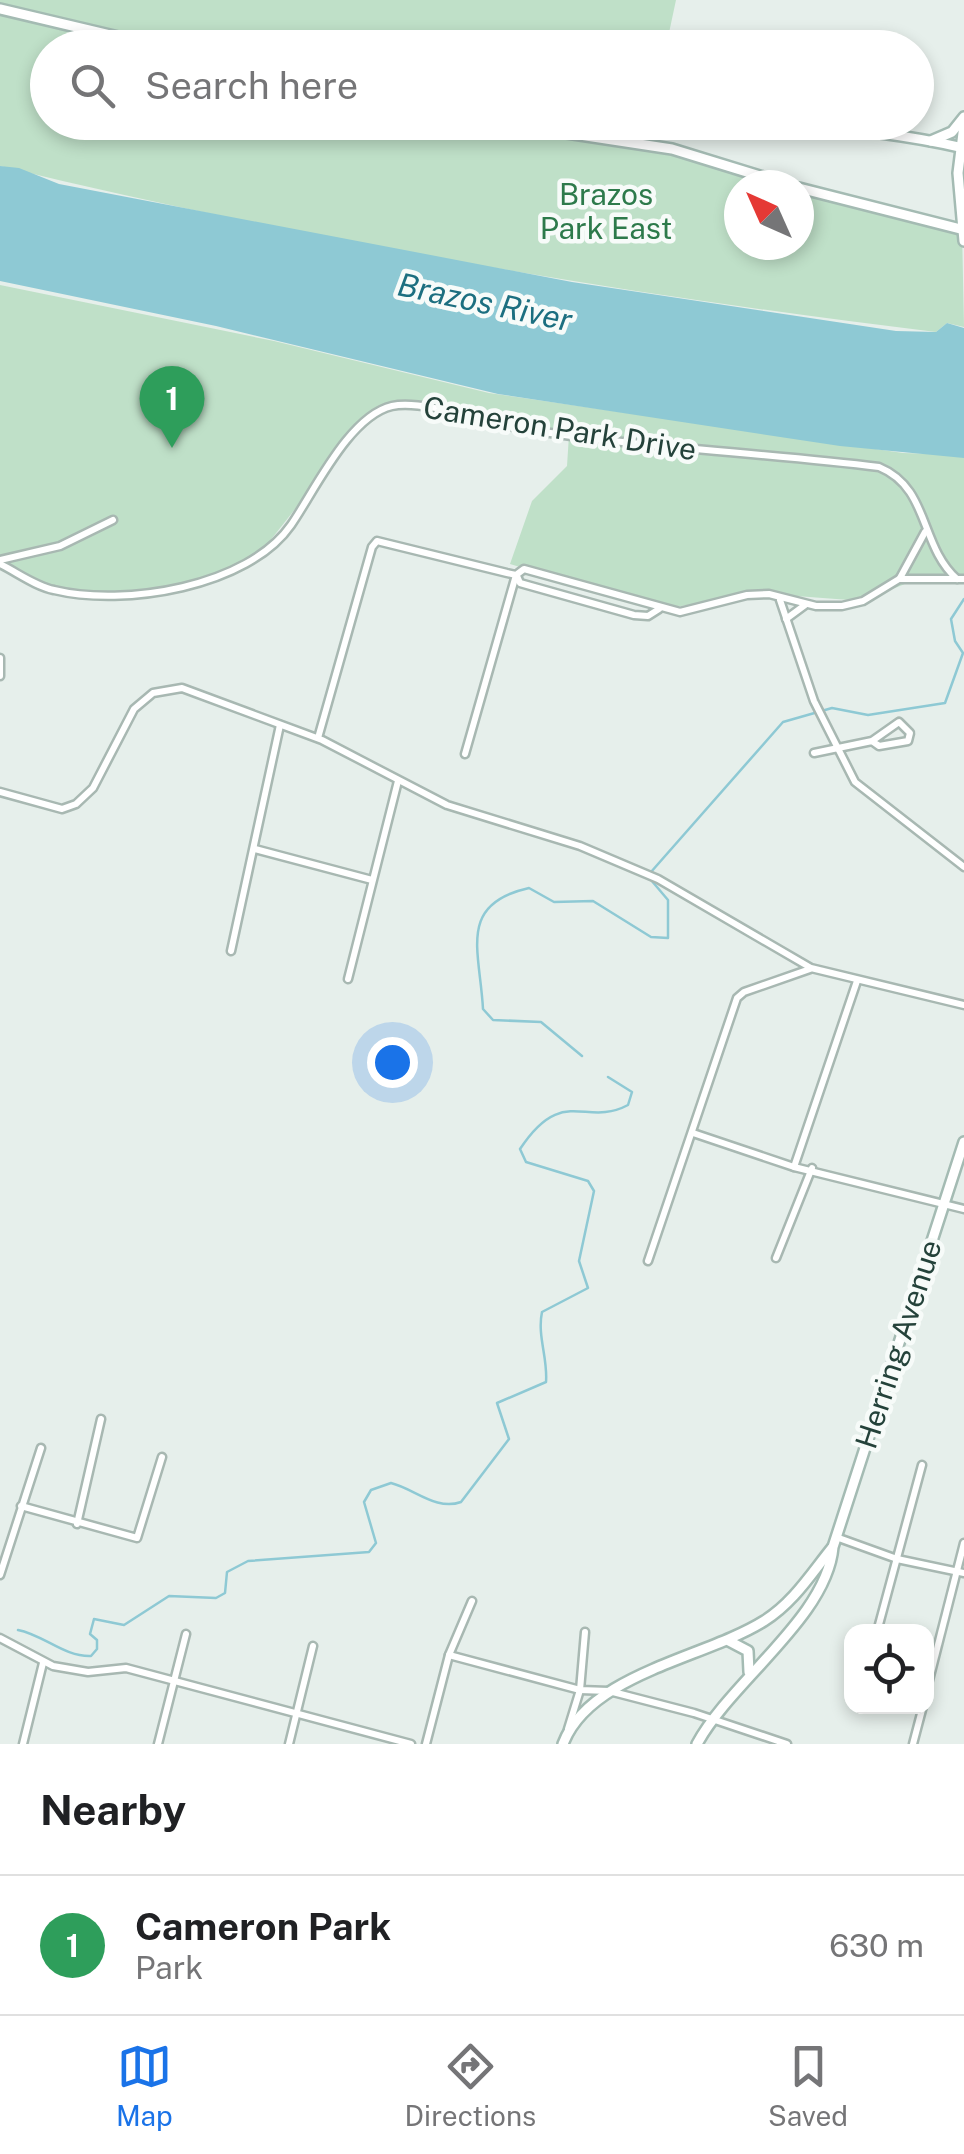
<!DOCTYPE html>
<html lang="en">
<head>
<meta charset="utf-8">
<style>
  body { margin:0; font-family:"Public Sans",sans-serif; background:#f6f6f6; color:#202124 }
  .controls { position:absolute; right:30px; bottom:30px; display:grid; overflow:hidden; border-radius:20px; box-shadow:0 5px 15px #0003 }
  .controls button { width:90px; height:90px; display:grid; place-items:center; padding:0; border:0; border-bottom:2px solid #e0e0e0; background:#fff; color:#202124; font:50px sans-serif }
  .compass { position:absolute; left:724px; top:170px; width:90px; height:90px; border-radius:50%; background:#fff; box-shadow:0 5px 15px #0003; rotate:315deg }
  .you { position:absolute; left:392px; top:1062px; width:35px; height:35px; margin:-25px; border:8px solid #fff; border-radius:50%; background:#1a73e8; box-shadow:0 0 0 15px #1a73e833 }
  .badge { display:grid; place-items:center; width:65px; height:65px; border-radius:50%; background:#1a73e8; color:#fff; font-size:32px; font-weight:700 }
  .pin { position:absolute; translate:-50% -82px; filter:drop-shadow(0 2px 5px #0008) }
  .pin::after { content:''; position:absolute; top:52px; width:35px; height:30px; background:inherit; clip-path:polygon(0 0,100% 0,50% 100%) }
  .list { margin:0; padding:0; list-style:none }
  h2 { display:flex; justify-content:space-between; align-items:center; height:130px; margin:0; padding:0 40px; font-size:42px }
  h2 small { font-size:32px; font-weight:400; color:#757577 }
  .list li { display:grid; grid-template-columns:65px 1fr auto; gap:30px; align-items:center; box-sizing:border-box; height:140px; padding:0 40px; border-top:2px solid #e0e0e0 }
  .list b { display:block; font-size:38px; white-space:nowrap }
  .list p { margin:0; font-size:32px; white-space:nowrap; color:#757577 }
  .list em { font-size:32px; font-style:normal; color:#757577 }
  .icon { flex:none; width:55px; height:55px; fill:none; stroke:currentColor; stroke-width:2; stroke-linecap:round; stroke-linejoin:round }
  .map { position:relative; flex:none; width:964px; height:1744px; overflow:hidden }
  .search { position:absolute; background:#fff; box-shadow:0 5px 15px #0003; left:30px; right:30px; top:30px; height:110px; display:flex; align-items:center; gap:25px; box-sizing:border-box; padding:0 35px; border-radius:55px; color:#757577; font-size:38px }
  .sheet { height:270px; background:#fff }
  nav { display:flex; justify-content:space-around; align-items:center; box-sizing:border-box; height:140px; border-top:2px solid #e0e0e0; background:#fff; font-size:28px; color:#757577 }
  nav a { display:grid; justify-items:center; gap:5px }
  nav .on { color:#1a73e8 }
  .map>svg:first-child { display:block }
  .green { fill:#bfe0c8 }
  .water { fill:#8ec9d4 }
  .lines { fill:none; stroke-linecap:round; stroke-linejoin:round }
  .stream { stroke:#8ec9d4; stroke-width:2.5 }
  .street-casing { stroke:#a8b8b2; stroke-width:11 }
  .secondary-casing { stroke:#a4bbb3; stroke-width:14 }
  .street { stroke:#fff; stroke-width:6 }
  .secondary { stroke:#fff; stroke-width:9 }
  .labels { text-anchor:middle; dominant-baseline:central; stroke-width:9; stroke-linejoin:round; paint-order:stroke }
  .park-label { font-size:30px; fill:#2d7a4b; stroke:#f7fbf9 }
  .street-label { font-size:30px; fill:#24423a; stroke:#f7fbf9 }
  .water-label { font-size:32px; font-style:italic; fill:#1c6f80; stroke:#f7fbf9 }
</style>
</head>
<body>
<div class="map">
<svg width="964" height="1744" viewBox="0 0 964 1744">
  <rect width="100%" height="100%" fill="#e6efeb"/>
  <!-- green -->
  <g class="green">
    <path d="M 0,0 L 676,0 L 666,47 L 48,48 L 48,122 L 495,122 L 620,138 L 792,185 L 739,185 L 739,245 L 799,245 L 799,187 L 962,229 L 964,327 L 947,323 L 936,332 C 622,294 308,241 0,166 Z"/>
    <path d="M 560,123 L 649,123 L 647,133 Z"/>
    <path d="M 0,285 L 274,341 L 489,393 L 903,453 L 964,455 L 964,574 L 922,577 L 863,601 L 769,594 L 659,609 L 510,564 L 532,501 L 567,466 L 569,435 L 391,406 L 348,442 L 258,556 L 200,584 L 116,592 L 52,590 L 0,564 Z"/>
  </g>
  <!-- water -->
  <path class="water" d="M 0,166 L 19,168 L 59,184 L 572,282 L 896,331 L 936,332 L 947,323 L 964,328 L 964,458 L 840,446 L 498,394 L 216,326 L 0,281 Z"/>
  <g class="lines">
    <!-- stream -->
    <g class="stream">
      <path d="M 651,872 L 783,722 L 832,708 L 868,715 L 945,703 L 963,653 L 955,641 L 951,619 L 964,599"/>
      <path d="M 582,1056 L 541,1022 L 493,1020 L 483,1009 C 480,951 457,904 529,888 L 554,902 L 593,901 L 651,937 L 668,938 L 668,900 L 651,880"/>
      <path d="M 18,1630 C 44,1635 64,1657 91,1656 L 97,1649 L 97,1640 L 90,1634 L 94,1619 L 124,1625 L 169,1596 L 216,1598 L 225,1593 L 227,1572 L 248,1561 L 369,1552 L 376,1543 L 364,1502 L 371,1490 L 391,1483 C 415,1489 436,1511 461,1502 L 509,1439 L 497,1403 L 546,1382 C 548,1358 537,1336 542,1312 L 588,1288 L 579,1261 L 594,1191 L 588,1181 L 526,1162 L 520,1149 C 563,1084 585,1128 628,1105 L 632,1092 L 608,1077"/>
    </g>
    <defs>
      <g id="street">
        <path d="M 0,560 L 60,546 L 113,520"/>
        <path d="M 0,564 C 18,573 35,586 54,590 C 124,607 248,587 291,525 C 314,492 349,416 392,406 C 422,399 485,422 518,428 C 637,448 759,452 879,467 C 930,488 919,545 957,579"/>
        <path d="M 517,576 L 520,583 L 634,615 L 648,616 L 659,609"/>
        <path d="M 900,578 L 925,532"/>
        <path d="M 780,600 L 814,701 L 855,782 L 964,867"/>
        <path d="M 786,619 L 805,605"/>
        <path d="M 0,658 L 0,676"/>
        <path d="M 318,738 L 372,547 L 377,541 L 507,573 L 516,575 L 524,569 L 680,612 L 747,595 L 769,594 L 816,606 L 842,606 L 863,601 L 899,579 L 964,579"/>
        <path d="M 814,753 L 872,741 L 899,722 L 910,733 L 908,741 L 879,746 L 872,741"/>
        <path d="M 465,754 L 516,575"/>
        <path d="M 0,792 L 62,809 L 76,804 L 93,788 L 134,709 L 153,693 L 182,688 L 322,740 L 447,805 L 580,846 L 658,879 L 811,968 L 964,1005"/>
        <path d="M 255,849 L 372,880"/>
        <path d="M 231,951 L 280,725"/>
        <path d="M 348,979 L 398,781"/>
        <path d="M 693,1133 L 794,1167 L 964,1209"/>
        <path d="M 794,1167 L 857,981"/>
        <path d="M 776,1258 L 812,1168"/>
        <path d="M 648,1261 L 737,998 L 744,992 L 810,969"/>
        <path d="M 21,1506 L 137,1538 L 162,1457"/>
        <path d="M 77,1524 L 101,1419"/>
        <path d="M 836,1537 L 897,1559 L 964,1573"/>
        <path d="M 0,1575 L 41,1448"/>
        <path d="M 877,1632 L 922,1465"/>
        <path d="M 0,1638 L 53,1666 L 88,1672 L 126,1668 L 411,1744"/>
        <path d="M 449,1655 L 580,1690 L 609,1691 L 694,1713 L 787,1744"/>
        <path d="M 926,1692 L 964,1543"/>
        <path d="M 568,1729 L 580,1690 L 585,1632"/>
        <path d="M 23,1744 L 43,1663"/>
        <path d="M 158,1744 L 186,1634"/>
        <path d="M 289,1744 L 313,1646"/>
        <path d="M 426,1744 L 449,1655 L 472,1601"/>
        <path d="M 913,1744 L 923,1706"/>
      </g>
      <g id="secondary">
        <path d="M 0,9 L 165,48"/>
        <path d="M 494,122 L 672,149 L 789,185"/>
        <path d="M 964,125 L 958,173 L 964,241"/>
        <path d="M 620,138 C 732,118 853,123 964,148"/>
        <path d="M 931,141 L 952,132 L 964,117"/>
        <path d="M 799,188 L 964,230"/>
        <path d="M 729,1641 L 748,1651 L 749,1672"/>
        <path d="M 563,1744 C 589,1674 705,1658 764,1621 C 793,1603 811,1574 832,1548"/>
        <path d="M 697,1744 C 731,1681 827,1617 833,1547 L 964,1142"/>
      </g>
    </defs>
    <!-- street casing -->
    <use href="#street" class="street-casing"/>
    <!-- secondary casing -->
    <use href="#secondary" class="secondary-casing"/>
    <!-- street -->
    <use href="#street" class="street"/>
    <!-- secondary -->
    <use href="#secondary" class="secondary"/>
  </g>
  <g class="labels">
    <!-- park labels -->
    <g class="park-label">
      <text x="606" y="194">Brazos<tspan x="606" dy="34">Park East</tspan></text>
    </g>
    <!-- street labels -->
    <g class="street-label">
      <text transform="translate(560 428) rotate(9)">Cameron Park Drive</text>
      <text transform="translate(898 1344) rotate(-72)">Herring Avenue</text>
    </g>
    <!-- water labels -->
    <g class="water-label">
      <text transform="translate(485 302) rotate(12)">Brazos River</text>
    </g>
  </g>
</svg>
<div class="controls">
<button><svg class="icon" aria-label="locate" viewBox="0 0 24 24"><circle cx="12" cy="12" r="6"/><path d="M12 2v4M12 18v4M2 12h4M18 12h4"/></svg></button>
</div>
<svg class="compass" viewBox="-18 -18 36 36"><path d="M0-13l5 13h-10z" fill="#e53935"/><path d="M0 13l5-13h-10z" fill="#757577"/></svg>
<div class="you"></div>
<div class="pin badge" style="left:172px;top:448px;background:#2e9e5b">1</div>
<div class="search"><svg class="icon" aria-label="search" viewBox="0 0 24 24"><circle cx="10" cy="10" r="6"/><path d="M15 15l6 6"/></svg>Search here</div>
</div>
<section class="sheet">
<h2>Nearby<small></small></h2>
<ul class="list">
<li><span class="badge" style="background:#2e9e5b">1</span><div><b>Cameron Park</b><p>Park</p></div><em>630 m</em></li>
</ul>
</section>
<nav>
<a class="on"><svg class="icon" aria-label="map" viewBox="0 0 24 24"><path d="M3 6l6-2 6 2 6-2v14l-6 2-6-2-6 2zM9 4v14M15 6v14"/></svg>Map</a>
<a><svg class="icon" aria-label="directions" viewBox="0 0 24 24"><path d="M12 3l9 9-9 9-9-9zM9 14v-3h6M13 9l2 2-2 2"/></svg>Directions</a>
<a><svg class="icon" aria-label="saved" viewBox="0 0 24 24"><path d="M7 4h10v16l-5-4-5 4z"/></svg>Saved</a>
</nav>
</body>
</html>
